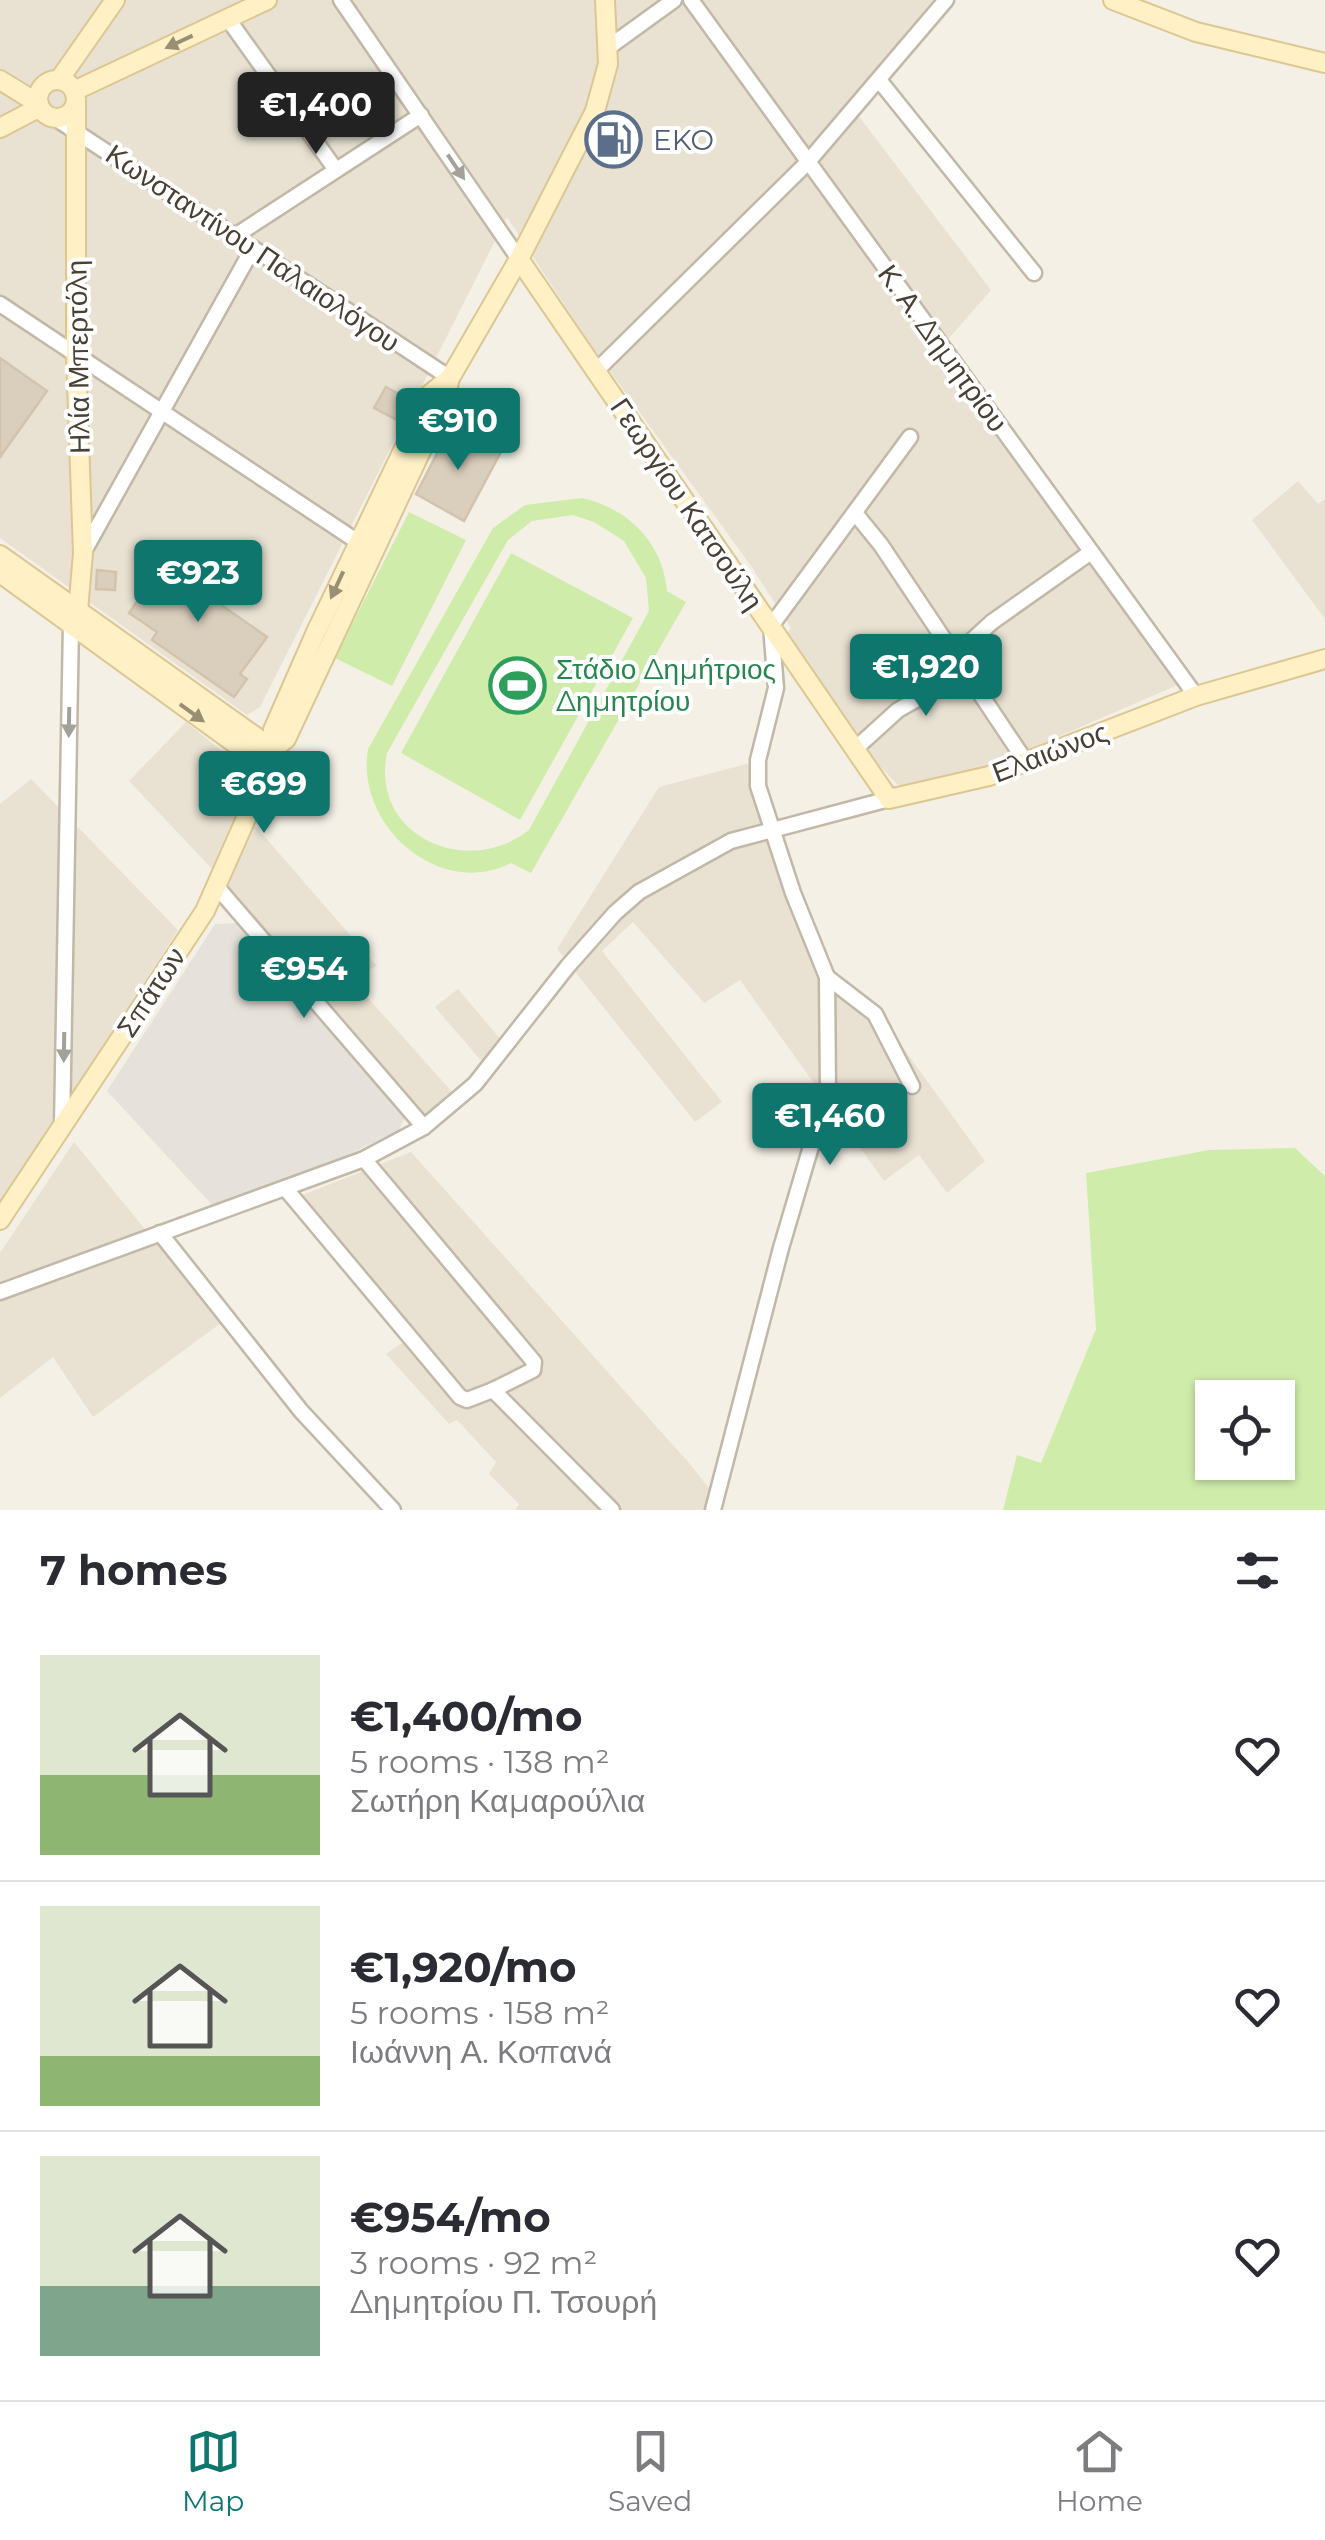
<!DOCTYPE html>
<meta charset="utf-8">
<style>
:root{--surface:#fff;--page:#f7f7f7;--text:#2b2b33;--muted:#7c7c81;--line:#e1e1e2;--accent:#0f766e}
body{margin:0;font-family:Montserrat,sans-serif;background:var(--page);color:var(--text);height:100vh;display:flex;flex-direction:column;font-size:38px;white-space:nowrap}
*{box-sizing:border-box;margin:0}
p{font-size:32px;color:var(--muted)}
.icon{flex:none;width:55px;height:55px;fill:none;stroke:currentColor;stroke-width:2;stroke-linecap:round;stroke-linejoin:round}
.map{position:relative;height:1510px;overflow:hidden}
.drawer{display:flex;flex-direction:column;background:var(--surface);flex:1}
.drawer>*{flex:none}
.buttons{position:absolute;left:1195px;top:1380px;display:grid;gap:20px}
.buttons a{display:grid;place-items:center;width:100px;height:100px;border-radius:0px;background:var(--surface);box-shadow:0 2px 8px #0004;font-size:50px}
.price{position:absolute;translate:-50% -85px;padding:0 22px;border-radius:10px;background:var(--accent);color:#fff;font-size:32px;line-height:65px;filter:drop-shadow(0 2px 5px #0008)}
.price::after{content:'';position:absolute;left:50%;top:60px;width:30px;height:22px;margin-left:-15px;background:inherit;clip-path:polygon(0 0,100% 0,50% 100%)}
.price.on{background:#222;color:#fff}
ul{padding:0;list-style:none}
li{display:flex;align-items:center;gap:30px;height:250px;padding:0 40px}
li+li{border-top:2px solid var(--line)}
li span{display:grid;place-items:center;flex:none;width:280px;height:200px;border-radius:0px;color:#555}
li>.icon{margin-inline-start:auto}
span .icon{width:120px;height:120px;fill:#fffc;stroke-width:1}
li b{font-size:42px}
h2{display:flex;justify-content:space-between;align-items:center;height:120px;padding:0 40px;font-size:42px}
.tab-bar{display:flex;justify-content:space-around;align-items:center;height:140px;border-top:2px solid var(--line);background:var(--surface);font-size:28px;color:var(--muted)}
.tab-bar a{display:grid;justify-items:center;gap:5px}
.tab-bar .on{color:var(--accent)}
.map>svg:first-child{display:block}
</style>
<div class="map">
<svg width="1325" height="1510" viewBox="0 0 1325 1510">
<rect width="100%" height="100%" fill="#f4f0e6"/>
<g fill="#e9e2d3">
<polygon points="0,0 933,0 848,102 991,290 937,352 1180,684 979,771 900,787 866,752 786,635 791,628 751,566 586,338 507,217 260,707 247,715 0,538"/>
<polygon points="1298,481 1318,504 1325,499 1325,619 1252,520"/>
<polygon points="186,722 232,759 232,775 224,798 258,829 377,966 350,978 455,1095 427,1118 229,887 129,781"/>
<polygon points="750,763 761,820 816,970 837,977 870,1002 985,1161 947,1193 919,1155 884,1181 740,980 704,1003 633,922 602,951 722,1102 695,1122 557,949 659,787"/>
<polygon points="31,779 178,930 0,1203 0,804"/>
<polygon points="458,989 502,1041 484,1064 435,1007"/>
<polygon points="74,1142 221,1323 93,1417 53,1357 0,1398 0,1253"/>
<polygon points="411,1152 689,1463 712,1492 707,1510 515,1510 519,1504 489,1474 496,1462 457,1420 449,1424 386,1354 406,1340 285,1202"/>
</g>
<polygon fill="#e7e1db" points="240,923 405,1117 399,1130 344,1157 214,1207 107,1091 215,924"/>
<g fill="#d0ecab" fill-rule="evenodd">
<path d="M582,498C628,508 663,543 667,591L686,602L531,873L511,863C438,900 355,824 368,749L493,528L525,505ZM573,515L594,522L624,541L646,578L649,611L529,830C467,879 370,836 387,753L508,540L532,521Z"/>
<polygon points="409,512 466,540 392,686 335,658"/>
<polygon points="511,553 633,618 520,820 401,753"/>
<path d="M1295,1148L1325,1176V1510H1003L1017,1455L1041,1463L1096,1329L1086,1173L1209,1150ZM1212,1398H1278V1462H1212Z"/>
</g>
<g fill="#dacebd" stroke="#d3c3ad" stroke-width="2.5">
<polygon points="0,358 47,391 0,457"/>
<polygon points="386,387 412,401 401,422 374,408"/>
<polygon points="452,425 501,452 464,521 416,494"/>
<polygon points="168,557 196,577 204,566 223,579 210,597 267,637 240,674 247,679 234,697 152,640 157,632 129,613"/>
<polygon points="97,570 116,572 115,590 96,589"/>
</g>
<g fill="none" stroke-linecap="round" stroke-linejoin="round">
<defs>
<g id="street">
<polyline points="341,0 519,259"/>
<polyline points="691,0 1196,696"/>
<polyline points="228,19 336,170"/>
<polyline points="609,47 674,0"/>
<polyline points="879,80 1034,273"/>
<polyline points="55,118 450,378"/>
<polyline points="235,236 421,115"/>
<polyline points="0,304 367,548"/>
<polyline points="596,371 807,163 946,0"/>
<polyline points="855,513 881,545 1026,762"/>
<polyline points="83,553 253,248"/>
<polyline points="956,655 992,622 1091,552"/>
<polyline points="855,749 898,710 953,679 963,666"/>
<polyline points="217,887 424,1127"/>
<polyline points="827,977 875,1014 912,1086"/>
<polyline points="62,1126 71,624"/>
<polyline points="364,1159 534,1362 533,1370 493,1390"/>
<polyline points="285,1188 460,1397 467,1400 493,1390 612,1510"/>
<polyline points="160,1233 301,1411 393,1510"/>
<polyline points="0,1292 364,1159 424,1127 475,1084 568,966 615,913 639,892 731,841 889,799"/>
<polyline points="713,1510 781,1248 828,1089 827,977 793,893 758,786 758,760 776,688 771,626 910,437"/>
</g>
<g id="secondary">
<polyline points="1113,0 1196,32 1325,63"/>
<polyline points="0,80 39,104"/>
<polyline points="59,80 115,0"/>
<circle cx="57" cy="99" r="19"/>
<polyline points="74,91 267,0"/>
<polyline points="76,103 76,355 83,553 78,611"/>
<polyline points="0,128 40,107"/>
<polyline points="519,259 889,799 989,776 1196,696 1325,659"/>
<polyline points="0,555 273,749"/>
<polyline points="0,573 266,766"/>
<polyline points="273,749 286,739 444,402 450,378 519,259 595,111 608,64 605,0"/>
<polyline points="0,1220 205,911 244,823 273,749 273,730 316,632 430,394 450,378"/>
</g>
</defs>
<use href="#street" stroke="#c1b8a7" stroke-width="19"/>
<use href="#secondary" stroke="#dcc793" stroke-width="22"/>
<use href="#street" stroke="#fff" stroke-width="14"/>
<use href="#secondary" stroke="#fff0c5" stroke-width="18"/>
</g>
<defs><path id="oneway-solid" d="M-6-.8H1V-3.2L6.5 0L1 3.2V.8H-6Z" transform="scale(2.5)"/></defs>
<g fill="#9a8f75">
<use href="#oneway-solid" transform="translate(179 42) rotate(155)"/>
<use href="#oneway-solid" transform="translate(337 585) rotate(115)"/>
<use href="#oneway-solid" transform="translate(192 713) rotate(36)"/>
</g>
<g fill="#a4a09a">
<use href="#oneway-solid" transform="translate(456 167) rotate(56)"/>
<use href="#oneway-solid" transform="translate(69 722) rotate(91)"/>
<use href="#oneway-solid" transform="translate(64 1047) rotate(91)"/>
</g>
<defs>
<symbol id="fuel-ring" viewBox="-11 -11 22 22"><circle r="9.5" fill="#fff" stroke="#5c6f8a" stroke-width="1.5"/><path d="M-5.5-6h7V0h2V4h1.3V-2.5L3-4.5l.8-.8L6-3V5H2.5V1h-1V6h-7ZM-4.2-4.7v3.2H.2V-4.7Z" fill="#5c6f8a"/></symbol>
<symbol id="stadium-ring" viewBox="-11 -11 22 22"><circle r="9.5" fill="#fff" stroke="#2e9e5b" stroke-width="1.5"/><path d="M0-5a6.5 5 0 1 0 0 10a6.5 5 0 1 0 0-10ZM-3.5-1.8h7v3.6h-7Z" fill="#2e9e5b"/></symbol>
</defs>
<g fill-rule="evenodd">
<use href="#fuel-ring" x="582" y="108" width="63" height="63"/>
<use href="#stadium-ring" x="486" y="654" width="63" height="63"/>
</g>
<g text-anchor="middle" stroke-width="8" stroke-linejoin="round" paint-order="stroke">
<g font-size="28" fill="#4e5e75" stroke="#fff" text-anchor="start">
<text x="653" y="150">EKO</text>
</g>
<g font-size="28" fill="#484034" stroke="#fff">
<text transform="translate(253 248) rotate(34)" y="10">Κωνσταντίνου Παλαιολόγου</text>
<text transform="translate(943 348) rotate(54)" y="10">Κ. Α. Δημητρίου</text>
<text transform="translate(78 357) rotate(-91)" y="10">Ηλία Μπερτόλη</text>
<text transform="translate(687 504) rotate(56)" y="10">Γεωργίου Κατσούλη</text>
<text transform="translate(1050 752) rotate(-21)" y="10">Ελαιώνος</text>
<text transform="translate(151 992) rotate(-57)" y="10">Σπάτων</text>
</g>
<g font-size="28" fill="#27864d" stroke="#fff" text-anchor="start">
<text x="556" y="679">Στάδιο Δημήτριος<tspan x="556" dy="32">Δημητρίου</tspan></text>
</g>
</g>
</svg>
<div class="buttons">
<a><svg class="icon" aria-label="locate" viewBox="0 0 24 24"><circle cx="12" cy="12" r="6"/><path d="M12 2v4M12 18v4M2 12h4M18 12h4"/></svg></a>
</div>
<b class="price on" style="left:316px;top:157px">€1,400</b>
<b class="price" style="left:458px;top:473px">€910</b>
<b class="price" style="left:198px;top:625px">€923</b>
<b class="price" style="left:926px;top:719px">€1,920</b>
<b class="price" style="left:264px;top:836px">€699</b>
<b class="price" style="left:304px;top:1021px">€954</b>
<b class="price" style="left:830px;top:1168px">€1,460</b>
</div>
<section class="drawer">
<h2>7 homes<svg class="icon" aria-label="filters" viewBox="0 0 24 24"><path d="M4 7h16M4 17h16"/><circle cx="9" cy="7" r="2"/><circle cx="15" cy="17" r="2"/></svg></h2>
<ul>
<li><span style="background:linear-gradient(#dfe7d0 60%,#8fb573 0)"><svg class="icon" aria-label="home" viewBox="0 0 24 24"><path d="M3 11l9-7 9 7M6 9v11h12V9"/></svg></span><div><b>€1,400/mo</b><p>5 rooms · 138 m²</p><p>Σωτήρη Καμαρούλια</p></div><svg class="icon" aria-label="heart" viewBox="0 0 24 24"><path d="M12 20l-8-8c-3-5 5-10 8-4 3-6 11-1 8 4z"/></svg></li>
<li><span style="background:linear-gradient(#dfe7d0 75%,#8fb573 0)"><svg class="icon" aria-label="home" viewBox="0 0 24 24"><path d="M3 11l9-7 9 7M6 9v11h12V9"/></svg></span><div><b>€1,920/mo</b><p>5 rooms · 158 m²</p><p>Ιωάννη Α. Κοπανά</p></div><svg class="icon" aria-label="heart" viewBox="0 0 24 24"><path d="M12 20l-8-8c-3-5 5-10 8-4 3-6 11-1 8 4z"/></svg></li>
<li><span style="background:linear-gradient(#dfe7d0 65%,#7fa58c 0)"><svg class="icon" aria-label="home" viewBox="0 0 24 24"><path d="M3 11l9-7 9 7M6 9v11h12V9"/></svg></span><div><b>€954/mo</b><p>3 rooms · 92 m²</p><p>Δημητρίου Π. Τσουρή</p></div><svg class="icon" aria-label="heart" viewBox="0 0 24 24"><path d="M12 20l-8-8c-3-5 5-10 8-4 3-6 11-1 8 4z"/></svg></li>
</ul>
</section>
<nav class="tab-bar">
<a class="on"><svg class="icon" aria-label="map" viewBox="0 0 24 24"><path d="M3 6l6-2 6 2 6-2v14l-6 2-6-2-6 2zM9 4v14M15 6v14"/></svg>Map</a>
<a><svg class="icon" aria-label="saved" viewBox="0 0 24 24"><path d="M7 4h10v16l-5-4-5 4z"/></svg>Saved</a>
<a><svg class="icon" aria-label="home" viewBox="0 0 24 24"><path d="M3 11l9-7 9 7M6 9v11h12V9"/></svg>Home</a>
</nav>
